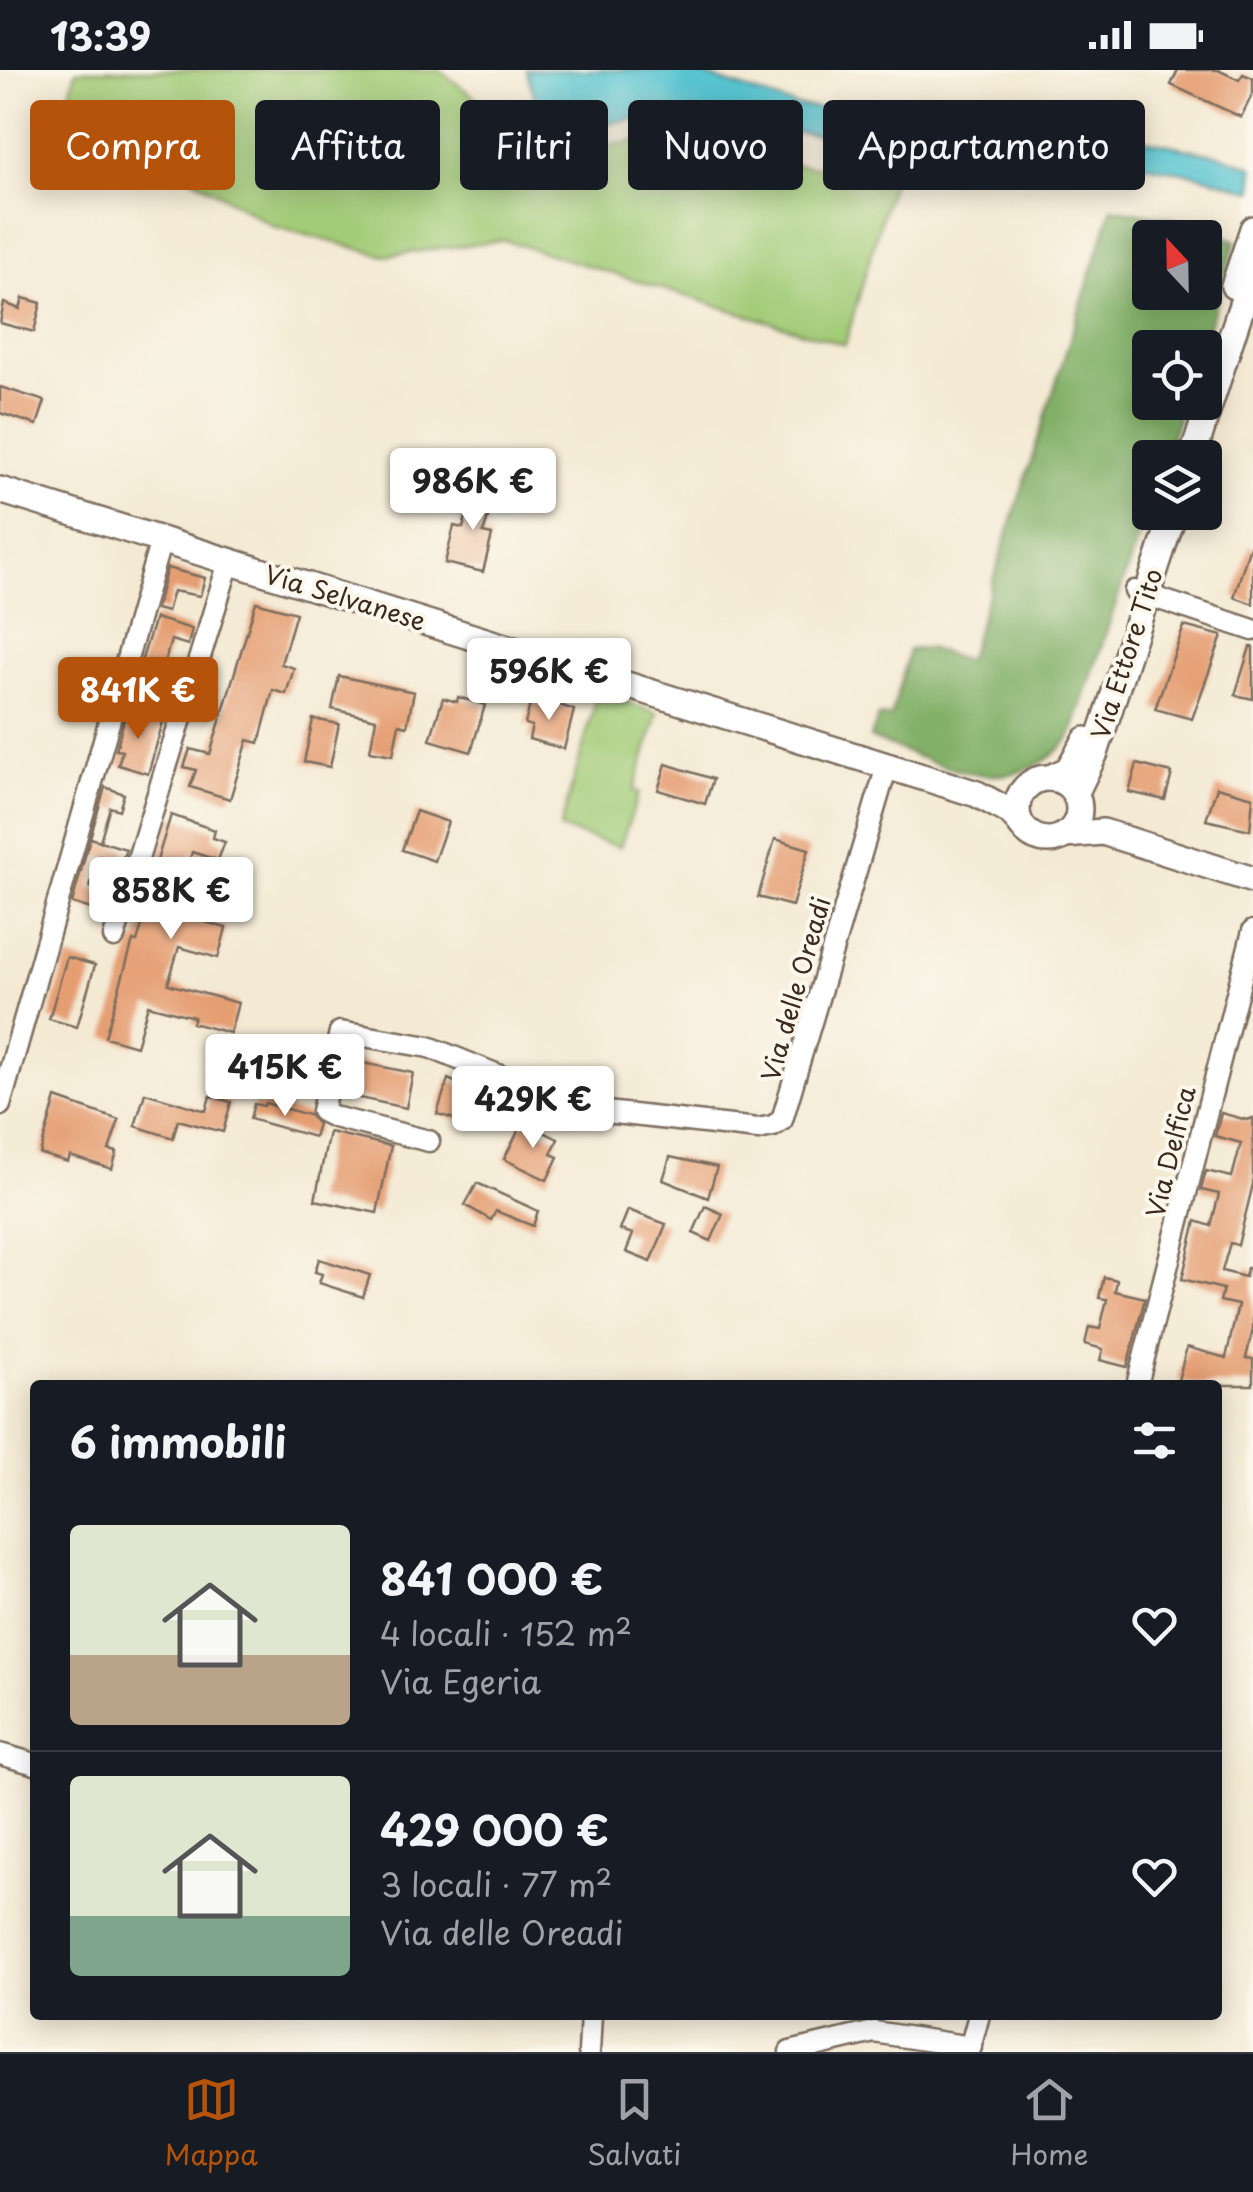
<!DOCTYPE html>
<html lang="it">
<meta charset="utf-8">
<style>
:root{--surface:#171b24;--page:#242831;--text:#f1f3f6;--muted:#9ea1a6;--line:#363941;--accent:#b45309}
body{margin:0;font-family:"Playpen Sans",sans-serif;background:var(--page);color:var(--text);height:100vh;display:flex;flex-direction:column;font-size:38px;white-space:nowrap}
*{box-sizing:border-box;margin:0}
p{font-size:32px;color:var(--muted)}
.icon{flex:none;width:55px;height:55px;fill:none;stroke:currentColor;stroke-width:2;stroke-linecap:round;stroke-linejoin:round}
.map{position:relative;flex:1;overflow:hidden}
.details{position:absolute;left:30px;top:1310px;width:1192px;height:640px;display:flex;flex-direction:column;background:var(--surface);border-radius:10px;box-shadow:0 5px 25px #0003}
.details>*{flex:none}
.top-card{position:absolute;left:30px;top:30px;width:1195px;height:90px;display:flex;gap:20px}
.needle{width:65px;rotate:338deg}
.tools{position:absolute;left:1132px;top:150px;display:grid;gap:20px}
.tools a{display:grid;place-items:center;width:90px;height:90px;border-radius:10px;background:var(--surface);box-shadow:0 5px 25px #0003;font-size:50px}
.price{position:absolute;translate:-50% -85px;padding:0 22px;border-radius:10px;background:#fff;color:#222;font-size:32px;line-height:65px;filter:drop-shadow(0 2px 5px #0008)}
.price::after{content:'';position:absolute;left:50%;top:60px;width:30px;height:22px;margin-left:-15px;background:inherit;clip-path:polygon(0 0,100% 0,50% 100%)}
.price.on{background:var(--accent);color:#fff}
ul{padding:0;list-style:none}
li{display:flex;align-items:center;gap:30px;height:250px;padding:0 40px}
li+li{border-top:2px solid var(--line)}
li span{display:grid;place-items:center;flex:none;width:280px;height:200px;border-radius:10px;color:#555}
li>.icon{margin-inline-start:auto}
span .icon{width:120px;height:120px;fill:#fffc;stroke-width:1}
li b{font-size:42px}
h2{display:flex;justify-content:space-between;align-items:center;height:120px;padding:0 40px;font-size:42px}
.chip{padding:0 35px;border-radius:10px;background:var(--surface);box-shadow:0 5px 25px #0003;font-size:35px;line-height:90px}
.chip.on{background:var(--accent);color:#fff}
.status{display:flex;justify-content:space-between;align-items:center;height:70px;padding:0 50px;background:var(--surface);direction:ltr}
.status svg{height:28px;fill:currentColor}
.tab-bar{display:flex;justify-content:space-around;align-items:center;height:140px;border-top:2px solid var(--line);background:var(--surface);font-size:28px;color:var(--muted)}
.tab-bar a{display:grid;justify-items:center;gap:5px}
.tab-bar .on{color:var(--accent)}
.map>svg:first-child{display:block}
</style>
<div class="status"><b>13:39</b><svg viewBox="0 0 49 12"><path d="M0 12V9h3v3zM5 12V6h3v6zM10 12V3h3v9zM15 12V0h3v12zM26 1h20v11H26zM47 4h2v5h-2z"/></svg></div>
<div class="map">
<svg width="1253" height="1982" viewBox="0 0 1253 1982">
<rect width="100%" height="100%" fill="#fbf7ec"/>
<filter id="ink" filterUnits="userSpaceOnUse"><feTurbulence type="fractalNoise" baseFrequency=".01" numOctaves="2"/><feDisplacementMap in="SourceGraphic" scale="20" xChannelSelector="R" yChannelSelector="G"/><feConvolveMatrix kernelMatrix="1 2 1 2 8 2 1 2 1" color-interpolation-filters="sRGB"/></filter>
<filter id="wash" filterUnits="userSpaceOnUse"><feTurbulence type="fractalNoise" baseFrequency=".0048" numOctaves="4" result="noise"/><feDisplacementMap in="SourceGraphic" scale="40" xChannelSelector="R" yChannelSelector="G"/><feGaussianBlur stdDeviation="2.25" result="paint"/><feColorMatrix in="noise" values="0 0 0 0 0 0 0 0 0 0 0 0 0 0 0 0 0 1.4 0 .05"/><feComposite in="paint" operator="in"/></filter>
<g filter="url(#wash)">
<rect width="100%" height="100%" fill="#f4ead4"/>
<g fill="#a3cc78" stroke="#6f7b4b" stroke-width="2.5">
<polygon points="76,0 439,0 514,57 541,71 568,78 604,77 668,65 694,64 797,95 833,99 895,100 845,275 504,170 385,186 273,156 135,73 63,51"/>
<polygon points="598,623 658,643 634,721 639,723 620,777 560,759"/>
</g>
<path fill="#82b068" stroke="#5e6d43" stroke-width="2.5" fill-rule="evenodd" d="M1112,138L1190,152L1236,171L1202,277L1150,278V332L1183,333L1165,387L1150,388V432L1071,667C1013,737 940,694 870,668L879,646L891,647L909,580L928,578L967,591ZM1150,168H1205V222H1150Z"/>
<polygon fill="#58c4d0" stroke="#4a7777" stroke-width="2.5" points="526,0 689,0 796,36 1115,64 1220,85 1253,97 1253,121 1202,106 1093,84 834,66 785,61 734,46 693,41 609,53 566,54 537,34"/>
<g id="blocks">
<g fill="#e59e72">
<polygon points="1178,0 1218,0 1239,10 1243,4 1253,8 1253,23 1241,47 1171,15"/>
<polygon points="23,228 41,233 34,262 0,253 4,233 20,239"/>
<polygon points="0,317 45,331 37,355 0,343"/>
<polygon points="485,404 494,407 487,437 491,439 483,463 492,465 483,502 445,493 454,456 463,458 470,432 473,433"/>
<polygon points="1250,476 1253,477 1253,534 1234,527"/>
<polygon points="167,498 205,508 200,526 173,521 167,542 156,539"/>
<polygon points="256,532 296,543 281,594 294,598 286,624 273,620 259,673 248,670 230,729 190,717 196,700 184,697 190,679 210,684"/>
<polygon points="155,548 192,559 188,575 171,570 163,598 180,603 174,623 134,614"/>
<polygon points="1184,556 1222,566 1192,649 1155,639"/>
<polygon points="1250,577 1253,577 1253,629 1235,625"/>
<polygon points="339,606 414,622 407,656 399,654 393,685 370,681 376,649 332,639"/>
<polygon points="458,627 485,635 471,682 430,670 443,628 457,632"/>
<polygon points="543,629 574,640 564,679 529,669 532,656 525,654 531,631 542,634"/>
<polygon points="126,642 163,652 148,704 118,695 122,681 116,680"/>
<polygon points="313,649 339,654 330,697 304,692"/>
<polygon points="666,694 713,709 705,734 658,720"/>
<polygon points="1137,694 1172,703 1165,730 1129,722"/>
<polygon points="105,717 124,724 119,740 110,737 100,771 90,768"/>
<polygon points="1217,717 1253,727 1250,760 1206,750"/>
<polygon points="416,741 448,752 434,791 402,780"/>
<polygon points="171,745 215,760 213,768 225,772 218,790 192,782 182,814 197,818 188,847 226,858 218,888 179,877 168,914 238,933 230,963 192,953 194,947 148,935 136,976 105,967 133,871 137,872 154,815 150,813"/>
<polygon points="90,768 126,779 121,793 99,786 90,817 113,824 107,844 72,833"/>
<polygon points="775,769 809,779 792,836 758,827"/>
<polygon points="67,887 95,895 77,957 49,949"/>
<polygon points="353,991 413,1003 406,1038 346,1025"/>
<polygon points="448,1009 477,1022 468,1053 437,1044"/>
<polygon points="145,1023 206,1041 210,1026 231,1032 223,1062 178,1050 173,1068 135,1056"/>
<polygon points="56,1028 119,1050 109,1080 117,1082 112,1099 70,1086 68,1092 40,1084"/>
<polygon points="265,1033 309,1045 318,1054 314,1067 250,1049 254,1034 264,1036"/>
<polygon points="1221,1043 1247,1050 1253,1048 1253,1114 1238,1175 1230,1173 1222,1201 1245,1207 1247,1198 1253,1199 1253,1259 1246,1288 1253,1289 1253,1315 1197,1315 1178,1310 1187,1277 1226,1288 1238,1235 1220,1231 1223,1219 1182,1209 1196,1151 1211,1156 1219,1124 1201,1120 1206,1101 1232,1107 1241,1073 1215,1066"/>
<polygon points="523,1052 558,1069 551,1084 558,1087 547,1110 504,1089"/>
<polygon points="329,1062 391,1076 377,1143 315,1130"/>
<polygon points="670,1087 717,1097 708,1128 663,1110"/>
<polygon points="477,1113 538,1141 533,1156 496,1141 491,1150 465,1135"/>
<polygon points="705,1136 723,1144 711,1171 693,1163"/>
<polygon points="628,1140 666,1154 651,1192 626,1182 633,1164 620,1160"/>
<polygon points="319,1189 370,1205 363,1227 319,1213 322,1204 315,1202"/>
<polygon points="1104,1207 1117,1210 1115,1221 1145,1228 1127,1297 1100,1290 1103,1279 1085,1274 1089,1257 1100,1259 1107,1229 1099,1228"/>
</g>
</g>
</g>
<g filter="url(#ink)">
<use href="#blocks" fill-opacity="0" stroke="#7c6d5e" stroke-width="2.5"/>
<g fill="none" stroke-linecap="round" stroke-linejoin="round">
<defs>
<g id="minor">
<polyline points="1135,521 1253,560"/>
<polyline points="114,867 229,492"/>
<polyline points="0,1035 161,470"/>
<polyline points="429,1071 334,1047 322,1041 340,962 429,977 520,1014 597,1041 758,1059 773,1056 782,1050 887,696"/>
<polyline points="1137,1315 1253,861"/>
<polyline points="0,1684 35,1694"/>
<polyline points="589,1982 591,1945"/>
<polyline points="790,1982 874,1962 971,1977"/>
<polyline points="969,1982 979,1945"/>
</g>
<g id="tertiary">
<polyline points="1234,216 1253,159"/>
<polyline points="1192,388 1253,201"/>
<polyline points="0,420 977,724 1010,742 1020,753"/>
<polyline points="1050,708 1068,700 1086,670"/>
<circle cx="1048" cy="739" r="31"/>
<polyline points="1075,724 1095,683 1174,442"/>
<polyline points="1065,765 1103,762 1253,810"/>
</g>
</defs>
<use href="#minor" stroke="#7c6d5e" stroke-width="25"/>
<use href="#tertiary" stroke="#7c6d5e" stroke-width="30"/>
<use href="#minor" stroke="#fff" stroke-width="20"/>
<use href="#tertiary" stroke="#fff" stroke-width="25"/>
</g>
</g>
<g text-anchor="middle" stroke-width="8" stroke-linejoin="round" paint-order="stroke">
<g font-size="25" fill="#3b2a1e" stroke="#fbf7ec">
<text transform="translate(345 528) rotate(17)" y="9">Via Selvanese</text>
<text transform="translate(1127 584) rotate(-72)" y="9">Via Ettore Tito</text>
<text transform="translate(796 919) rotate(-74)" y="9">Via delle Oreadi</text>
<text transform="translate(1171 1082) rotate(-76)" y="9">Via Delfica</text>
</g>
</g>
</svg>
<div class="tools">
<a><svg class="needle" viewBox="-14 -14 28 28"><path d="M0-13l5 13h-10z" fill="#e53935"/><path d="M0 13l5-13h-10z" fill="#9ea1a6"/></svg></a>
<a><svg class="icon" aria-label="locate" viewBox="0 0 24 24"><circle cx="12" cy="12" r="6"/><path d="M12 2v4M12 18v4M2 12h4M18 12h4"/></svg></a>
<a><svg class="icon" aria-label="layers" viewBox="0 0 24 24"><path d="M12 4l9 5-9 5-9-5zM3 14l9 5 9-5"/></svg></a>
</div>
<b class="price" style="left:473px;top:463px">986K €</b>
<b class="price" style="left:549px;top:653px">596K €</b>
<b class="price on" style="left:138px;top:672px">841K €</b>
<b class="price" style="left:171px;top:872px">858K €</b>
<b class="price" style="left:285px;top:1049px">415K €</b>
<b class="price" style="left:533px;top:1081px">429K €</b>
<div class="top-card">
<a class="chip on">Compra</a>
<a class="chip">Affitta</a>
<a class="chip">Filtri</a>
<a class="chip">Nuovo</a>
<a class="chip">Appartamento</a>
</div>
<section class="details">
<h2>6 immobili<svg class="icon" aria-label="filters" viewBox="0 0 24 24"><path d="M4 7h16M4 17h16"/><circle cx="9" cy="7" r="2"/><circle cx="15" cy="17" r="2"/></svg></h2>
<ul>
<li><span style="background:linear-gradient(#dfe7d0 65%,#b9a48a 0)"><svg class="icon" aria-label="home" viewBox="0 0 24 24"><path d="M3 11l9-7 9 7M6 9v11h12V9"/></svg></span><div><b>841 000 €</b><p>4 locali · 152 m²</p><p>Via Egeria</p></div><svg class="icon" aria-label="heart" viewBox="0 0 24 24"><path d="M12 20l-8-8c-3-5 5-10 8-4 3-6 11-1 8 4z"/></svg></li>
<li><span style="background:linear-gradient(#dfe7d0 70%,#7fa58c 0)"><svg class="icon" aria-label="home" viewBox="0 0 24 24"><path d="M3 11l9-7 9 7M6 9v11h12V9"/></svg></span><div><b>429 000 €</b><p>3 locali · 77 m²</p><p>Via delle Oreadi</p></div><svg class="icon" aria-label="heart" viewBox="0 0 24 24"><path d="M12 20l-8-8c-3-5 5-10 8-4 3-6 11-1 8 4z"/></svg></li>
</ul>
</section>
</div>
<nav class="tab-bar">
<a class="on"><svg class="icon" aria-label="map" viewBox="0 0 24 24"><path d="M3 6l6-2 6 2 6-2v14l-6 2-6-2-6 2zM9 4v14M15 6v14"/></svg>Mappa</a>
<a><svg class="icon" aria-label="saved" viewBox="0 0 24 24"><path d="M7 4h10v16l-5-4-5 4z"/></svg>Salvati</a>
<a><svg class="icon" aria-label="home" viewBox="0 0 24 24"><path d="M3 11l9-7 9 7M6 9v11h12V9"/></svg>Home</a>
</nav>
